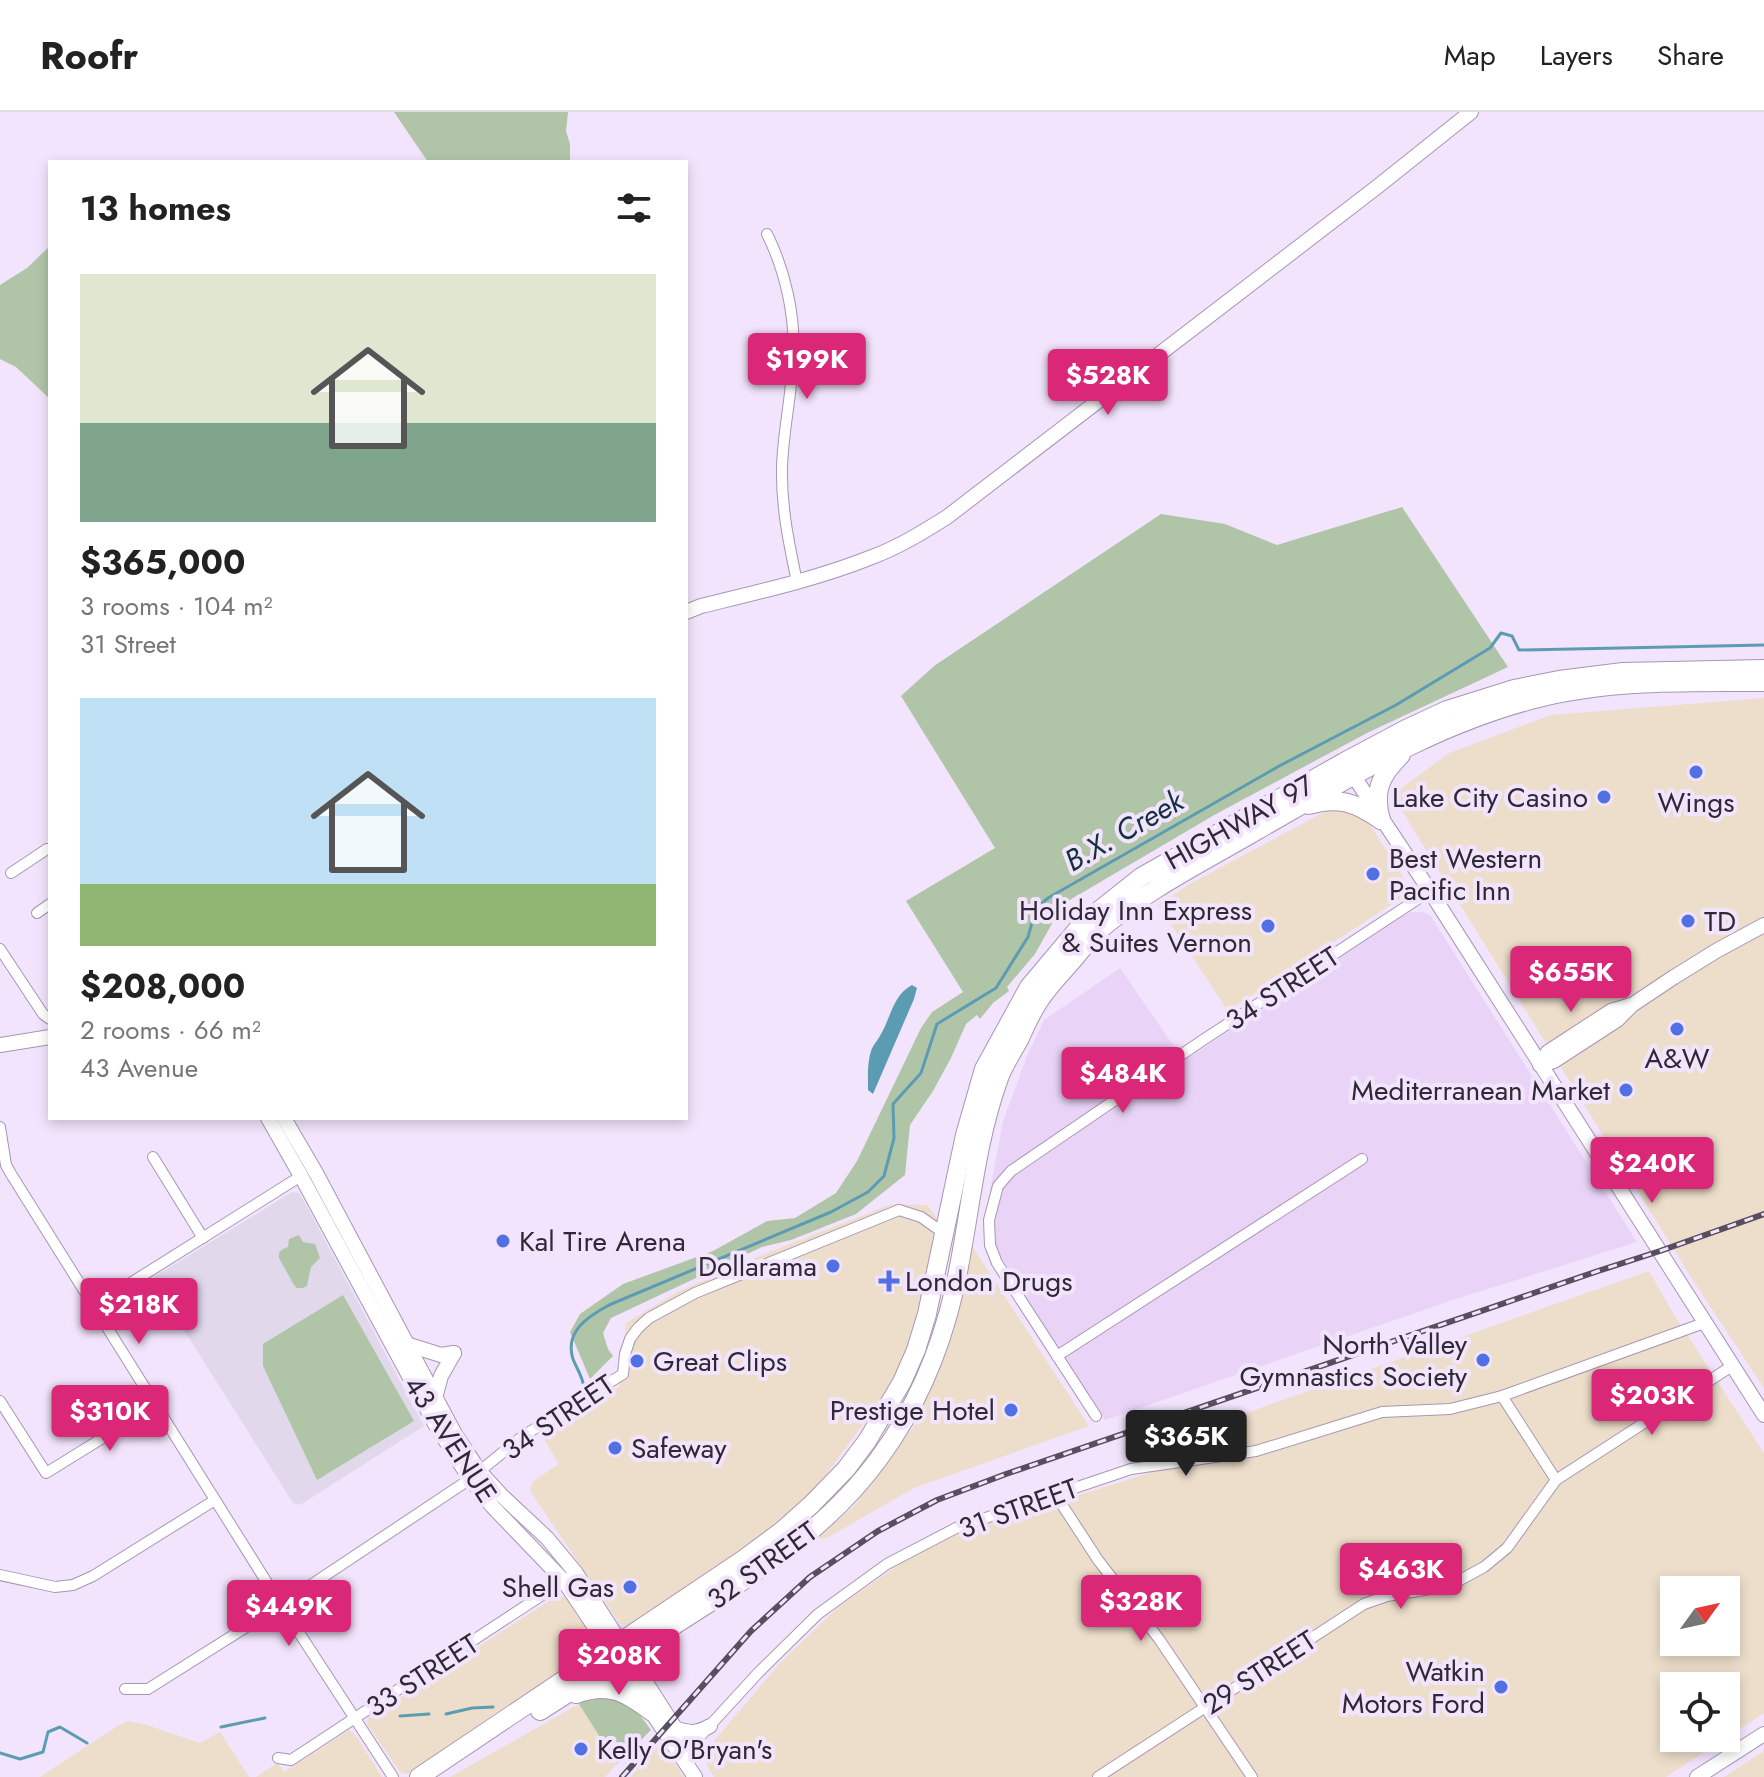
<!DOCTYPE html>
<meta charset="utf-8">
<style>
:root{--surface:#fff;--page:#f6f6f6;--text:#222;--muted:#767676;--line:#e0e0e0;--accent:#db2777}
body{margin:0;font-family:Jost,sans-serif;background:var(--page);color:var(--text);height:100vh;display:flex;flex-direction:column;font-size:30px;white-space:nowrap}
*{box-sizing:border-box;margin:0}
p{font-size:26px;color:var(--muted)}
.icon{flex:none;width:44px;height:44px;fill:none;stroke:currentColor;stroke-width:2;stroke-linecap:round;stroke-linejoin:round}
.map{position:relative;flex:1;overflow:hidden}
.details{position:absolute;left:48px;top:48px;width:640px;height:960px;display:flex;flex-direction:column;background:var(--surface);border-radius:0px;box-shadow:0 4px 12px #0003}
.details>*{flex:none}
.needle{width:52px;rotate:57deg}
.controls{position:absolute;left:1660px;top:1464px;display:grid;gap:16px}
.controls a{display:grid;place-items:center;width:80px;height:80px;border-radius:0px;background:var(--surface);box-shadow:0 4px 12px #0003;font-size:40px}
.price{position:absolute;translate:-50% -68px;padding:0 18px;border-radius:8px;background:var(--accent);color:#fff;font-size:26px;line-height:52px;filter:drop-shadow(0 2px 4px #0008)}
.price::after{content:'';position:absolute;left:50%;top:48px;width:24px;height:18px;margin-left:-12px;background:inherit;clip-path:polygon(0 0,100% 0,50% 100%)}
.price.selected{background:#222;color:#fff}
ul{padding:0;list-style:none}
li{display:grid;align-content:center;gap:16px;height:424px;padding:0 32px}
li span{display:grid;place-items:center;height:248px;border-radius:0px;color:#555}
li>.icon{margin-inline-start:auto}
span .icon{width:144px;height:144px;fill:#fffc;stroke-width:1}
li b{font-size:34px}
h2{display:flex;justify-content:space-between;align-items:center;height:96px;padding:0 32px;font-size:34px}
header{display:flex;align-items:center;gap:48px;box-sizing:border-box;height:112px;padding:0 40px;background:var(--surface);border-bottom:2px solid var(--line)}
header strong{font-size:38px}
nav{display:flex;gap:44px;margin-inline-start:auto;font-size:28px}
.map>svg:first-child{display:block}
</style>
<header>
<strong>Roofr</strong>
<nav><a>Map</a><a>Layers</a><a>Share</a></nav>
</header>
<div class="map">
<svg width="1764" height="1665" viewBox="0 0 1764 1665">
<rect width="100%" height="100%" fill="#f2e4fc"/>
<g fill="#eddecb" fill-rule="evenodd">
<polygon points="1764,586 1764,1276 1694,1170 1392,683 1449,641 1551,603"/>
<polygon points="1330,697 1356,700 1369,711 1408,773 1409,781 1228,899 1158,793 1188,773"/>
<polygon points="892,1092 927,1093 940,1110 917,1216 901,1252 880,1289 809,1386 785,1408 635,1512 626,1513 620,1512 530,1379 532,1370 559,1352 539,1319 619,1275 626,1211 677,1180 762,1143"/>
<polygon points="972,1134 1089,1314 914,1376 827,1426 817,1427 854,1394 914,1314 943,1247 964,1178"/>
<path d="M1649,1159L1673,1201L1764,1341V1601L1666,1665H714L707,1653L704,1645L707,1637L782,1549L836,1497L930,1430L1149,1361L1181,1324ZM1674,1478H1726V1530H1674ZM1674,1574H1726V1626H1674Z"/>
<polygon points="557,1484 565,1485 591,1525 593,1532 589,1540 497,1600 411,1661 405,1662 400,1660 367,1612 368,1606"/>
<polygon points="579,1592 617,1652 605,1665 450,1665"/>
<polygon points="128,1609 147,1613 200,1631 220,1620 249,1665 40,1665 119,1613"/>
<polygon points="349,1618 356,1624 382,1665 256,1665 277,1651 284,1660"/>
<polygon points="661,1633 684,1665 631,1665 653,1638"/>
<polygon points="1764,1639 1764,1665 1724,1665"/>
</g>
<polygon fill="#e9d4f8" points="1411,800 1422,800 1430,803 1637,1130 1453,1188 1105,1308 983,1117 1003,1009 1027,944 1044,908 1120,856 1184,949 1403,804"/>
<polygon fill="#e2d8ec" points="292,1080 299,1081 303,1087 424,1314 300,1393 293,1391 153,1169 154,1165"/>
<g fill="#b0c5a8">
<polygon points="394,0 568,0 566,19 570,32 570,50 428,50"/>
<polygon points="50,134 50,287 16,255 0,247 0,173 27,156"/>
<polygon points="1402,395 1508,555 1367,621 1216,702 1063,792 1035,842 1007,875 1009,879 993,891 980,907 977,903 966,912 951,946 933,979 910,1013 905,1063 856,1102 791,1128 762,1135 611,1206 603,1221 608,1237 613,1244 590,1267 570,1220 580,1202 623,1172 713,1139 767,1109 795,1106 836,1081 857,1049 921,916 932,900 963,880 906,789 995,736 901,584 934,554 1161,402 1225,412 1277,433"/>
<path d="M299,1123L303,1130L315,1132L320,1146L311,1155L307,1174L303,1176H297L294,1173L279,1146C278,1139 282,1137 288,1135L289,1127Z"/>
<polygon points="343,1183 414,1309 317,1368 263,1254 263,1232"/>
<path d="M600,1583C626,1590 635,1595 651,1618L617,1652L579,1592L590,1585Z"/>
</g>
<path fill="#5c9cb3" d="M912,873L917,876L914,887L873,982L868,978C868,965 867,952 871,939C873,933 878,928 881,922C891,905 893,883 912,873Z"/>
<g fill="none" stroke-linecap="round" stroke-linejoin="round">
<g stroke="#5c9cb3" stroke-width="3">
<path d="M583,1271C581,1262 576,1255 573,1247C564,1219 589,1204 609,1193L831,1100L868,1080L884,1064L894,1026L893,992L921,961L937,912L996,876L1028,825L1036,796L1048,786L1281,653L1396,593L1490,536L1501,521L1512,524L1519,538L1764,533"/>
<polyline points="446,1602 472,1596 493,1595"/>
<polyline points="400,1604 429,1602"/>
<polyline points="221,1615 265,1606"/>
<polyline points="0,1641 20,1647 43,1640 48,1620 60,1615 87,1631"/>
</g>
<defs>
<g id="street">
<path d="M767,122C785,158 796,205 793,246C792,282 783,319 782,355C781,394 789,432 797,470"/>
<polyline points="11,761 47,737"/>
<polyline points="37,801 50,792"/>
<polyline points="0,837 43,902 50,907"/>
<polyline points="0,1015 6,1053 11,1062 281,1493 393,1665"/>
<polyline points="153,1045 203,1126"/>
<polyline points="94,1194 301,1064"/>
<polyline points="1057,1244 1362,1047"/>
<polyline points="1502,1284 1556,1368"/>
<polyline points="0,1289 46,1361 156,1293"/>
<polyline points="1096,1304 997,1151 990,1133 989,1108 998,1074 1011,1059 1203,928 1430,779"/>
<polyline points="1055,1382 1098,1448 1159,1527 1252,1665"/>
<polyline points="0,1463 55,1475 73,1473 93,1464 215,1388"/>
<polyline points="125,1577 148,1577 281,1493 470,1367 523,1324 623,1262 625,1242 630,1227 638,1216 649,1206 695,1181 899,1098 921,1105 945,1122"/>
<polyline points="682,1644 758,1561 818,1502 887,1452 956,1416 1131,1357 1256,1339 1382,1300 1450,1297 1502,1284 1704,1211"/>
<polyline points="278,1646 291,1648 568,1466"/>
<polyline points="1098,1665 1364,1492 1387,1484 1442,1475 1460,1468 1484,1455 1507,1436 1556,1368 1732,1254"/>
</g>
<g id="secondary">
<path d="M686,500L701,494C758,480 817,467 872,445C899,435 923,420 947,405L1377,75L1471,0"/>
<polyline points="1349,657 1430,779 1764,1303"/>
<polyline points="0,933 50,925"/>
<polyline points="1540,953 1554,949 1617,908 1632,893 1674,865 1716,839 1764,813"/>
<polyline points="1540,953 1548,940 1611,899 1631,893"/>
<polyline points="268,1006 301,1064 435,1312 470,1367 492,1394 564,1469 695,1665"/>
<polyline points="284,1006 316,1061 455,1322 480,1360 501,1383 547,1426 576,1461 679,1622"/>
<polyline points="406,1232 441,1243 454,1241"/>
<polyline points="435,1286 441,1264 454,1241"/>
<path d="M674,1616C689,1621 696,1622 710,1614"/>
<polyline points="1697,1665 1764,1622"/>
</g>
<g id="highway">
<path d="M1309,693C1339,684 1356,691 1381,708"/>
<path d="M1381,708C1373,679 1380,664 1401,643"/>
<path d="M576,1582C609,1570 625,1580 652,1600"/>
<path d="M540,1599C596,1563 653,1527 709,1491C774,1449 834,1409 880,1345C916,1296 940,1239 954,1179C970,1108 974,1035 999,966C1004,953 1012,940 1019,928C1025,915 1031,901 1039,889C1048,875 1061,862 1072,849C1080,840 1087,830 1095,822C1142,780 1201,751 1256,719C1349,666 1441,608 1547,584C1616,568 1693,570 1764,570"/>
<polyline points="419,1665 744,1447 783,1418 812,1392 846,1357 867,1329 902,1270 916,1238 927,1202 965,1023 984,957 1029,875 1082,812 1141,765 1344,650 1406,617 1447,598 1514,577 1559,568 1623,560 1764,557"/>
</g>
</defs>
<use href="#street" stroke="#a796b2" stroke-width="12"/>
<use href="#secondary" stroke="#a796b2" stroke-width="16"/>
<use href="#highway" stroke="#a796b2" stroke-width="20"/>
<use href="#street" stroke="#fff" stroke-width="10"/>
<use href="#secondary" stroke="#fff" stroke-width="14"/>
<use href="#highway" stroke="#fff" stroke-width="18"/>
<defs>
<polyline id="rail" points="622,1665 751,1519 810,1465 878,1419 937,1388 1006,1362 1598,1159 1660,1139 1764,1102"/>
</defs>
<use href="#rail" stroke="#574f5d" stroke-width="6"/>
<use href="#rail" stroke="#f2e4fc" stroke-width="3" stroke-dasharray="9" stroke-linecap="butt"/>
</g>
<g fill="#5170e4" stroke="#f2e4fc" stroke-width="3">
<circle cx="1696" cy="660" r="8"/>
<circle cx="1604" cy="685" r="8"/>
<circle cx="1373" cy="762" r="8"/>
<circle cx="1688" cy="809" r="8"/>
<circle cx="1268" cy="814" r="8"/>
<circle cx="1677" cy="917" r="8"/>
<circle cx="1626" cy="978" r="8"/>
<circle cx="503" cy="1129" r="8"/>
<circle cx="833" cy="1154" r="8"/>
<path d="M885 1157h8v8h8v8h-8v8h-8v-8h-8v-8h8z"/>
<circle cx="1483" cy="1248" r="8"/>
<circle cx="637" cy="1249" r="8"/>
<circle cx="1011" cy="1298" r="8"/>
<circle cx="615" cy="1336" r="8"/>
<circle cx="630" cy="1475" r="8"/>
<circle cx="1501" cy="1575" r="8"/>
<circle cx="581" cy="1637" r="8"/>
</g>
<g text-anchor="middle" stroke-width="8" stroke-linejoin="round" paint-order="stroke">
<g font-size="28" fill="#302935" stroke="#f2e4fc" text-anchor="end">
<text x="1588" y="695">Lake City Casino</text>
<text x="1696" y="700" text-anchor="middle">Wings</text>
<text x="1389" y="756" text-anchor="start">Best Western<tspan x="1389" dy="32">Pacific Inn</tspan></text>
<text x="1252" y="808">Holiday Inn Express<tspan x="1252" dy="32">&amp; Suites Vernon</tspan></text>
<text x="1704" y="819" text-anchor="start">TD</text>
<text x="1677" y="956" text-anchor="middle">A&amp;W</text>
<text x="1610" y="988">Mediterranean Market</text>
<text x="519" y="1139" text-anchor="start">Kal Tire Arena</text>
<text x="817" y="1164">Dollarama</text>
<text x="905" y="1179" text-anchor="start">London Drugs</text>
<text x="1467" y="1242">North Valley<tspan x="1467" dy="32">Gymnastics Society</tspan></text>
<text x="653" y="1259" text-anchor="start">Great Clips</text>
<text x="995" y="1308">Prestige Hotel</text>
<text x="631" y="1346" text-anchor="start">Safeway</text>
<text x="614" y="1485">Shell Gas</text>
<text x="1485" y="1569">Watkin<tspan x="1485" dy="32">Motors Ford</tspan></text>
<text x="597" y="1647" text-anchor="start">Kelly O'Bryan's</text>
</g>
<g font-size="28" fill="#302935" stroke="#f2e4fc">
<text transform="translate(1239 710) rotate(-29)" y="10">HIGHWAY 97</text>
<text transform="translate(1282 876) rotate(-33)" y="10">34 STREET</text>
<text transform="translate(558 1305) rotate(-34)" y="10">34 STREET</text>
<text transform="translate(451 1327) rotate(57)" y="10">43 AVENUE</text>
<text transform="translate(1018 1396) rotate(-20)" y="10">31 STREET</text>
<text transform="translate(762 1453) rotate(-36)" y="10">32 STREET</text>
<text transform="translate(1259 1560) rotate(-33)" y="10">29 STREET</text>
<text transform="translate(422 1563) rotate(-33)" y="10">33 STREET</text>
</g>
<g font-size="30" font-style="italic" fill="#13323d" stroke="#f2e4fc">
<text transform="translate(1124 719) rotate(-30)" y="10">B.X. Creek</text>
</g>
</g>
</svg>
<div class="controls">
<a><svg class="needle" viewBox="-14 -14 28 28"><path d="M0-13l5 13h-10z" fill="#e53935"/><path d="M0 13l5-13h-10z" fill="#767676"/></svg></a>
<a><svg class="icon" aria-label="locate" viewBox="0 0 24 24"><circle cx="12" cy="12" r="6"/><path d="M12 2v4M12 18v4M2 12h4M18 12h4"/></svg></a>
</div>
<b class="price" style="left:807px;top:289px">$199K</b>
<b class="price" style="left:1108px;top:305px">$528K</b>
<b class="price" style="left:1571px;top:902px">$655K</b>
<b class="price" style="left:1123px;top:1003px">$484K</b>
<b class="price" style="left:1652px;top:1093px">$240K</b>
<b class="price" style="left:139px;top:1234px">$218K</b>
<b class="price" style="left:1652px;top:1325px">$203K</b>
<b class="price" style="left:110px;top:1341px">$310K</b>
<b class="price selected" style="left:1186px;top:1366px">$365K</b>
<b class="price" style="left:1401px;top:1499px">$463K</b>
<b class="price" style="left:1141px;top:1531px">$328K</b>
<b class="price" style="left:289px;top:1536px">$449K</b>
<b class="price" style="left:619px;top:1585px">$208K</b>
<section class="details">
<h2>13 homes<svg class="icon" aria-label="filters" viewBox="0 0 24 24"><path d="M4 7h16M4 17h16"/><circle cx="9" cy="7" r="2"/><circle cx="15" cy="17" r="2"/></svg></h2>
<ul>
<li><span style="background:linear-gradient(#dfe7d0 60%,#7fa58c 0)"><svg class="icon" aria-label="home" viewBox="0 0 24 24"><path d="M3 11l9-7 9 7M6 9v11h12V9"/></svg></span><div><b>$365,000</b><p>3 rooms · 104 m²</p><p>31 Street</p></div></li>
<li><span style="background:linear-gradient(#bfe0f5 75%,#8fb573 0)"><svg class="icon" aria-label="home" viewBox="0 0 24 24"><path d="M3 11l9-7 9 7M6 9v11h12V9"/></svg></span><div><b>$208,000</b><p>2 rooms · 66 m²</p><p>43 Avenue</p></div></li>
</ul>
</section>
</div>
